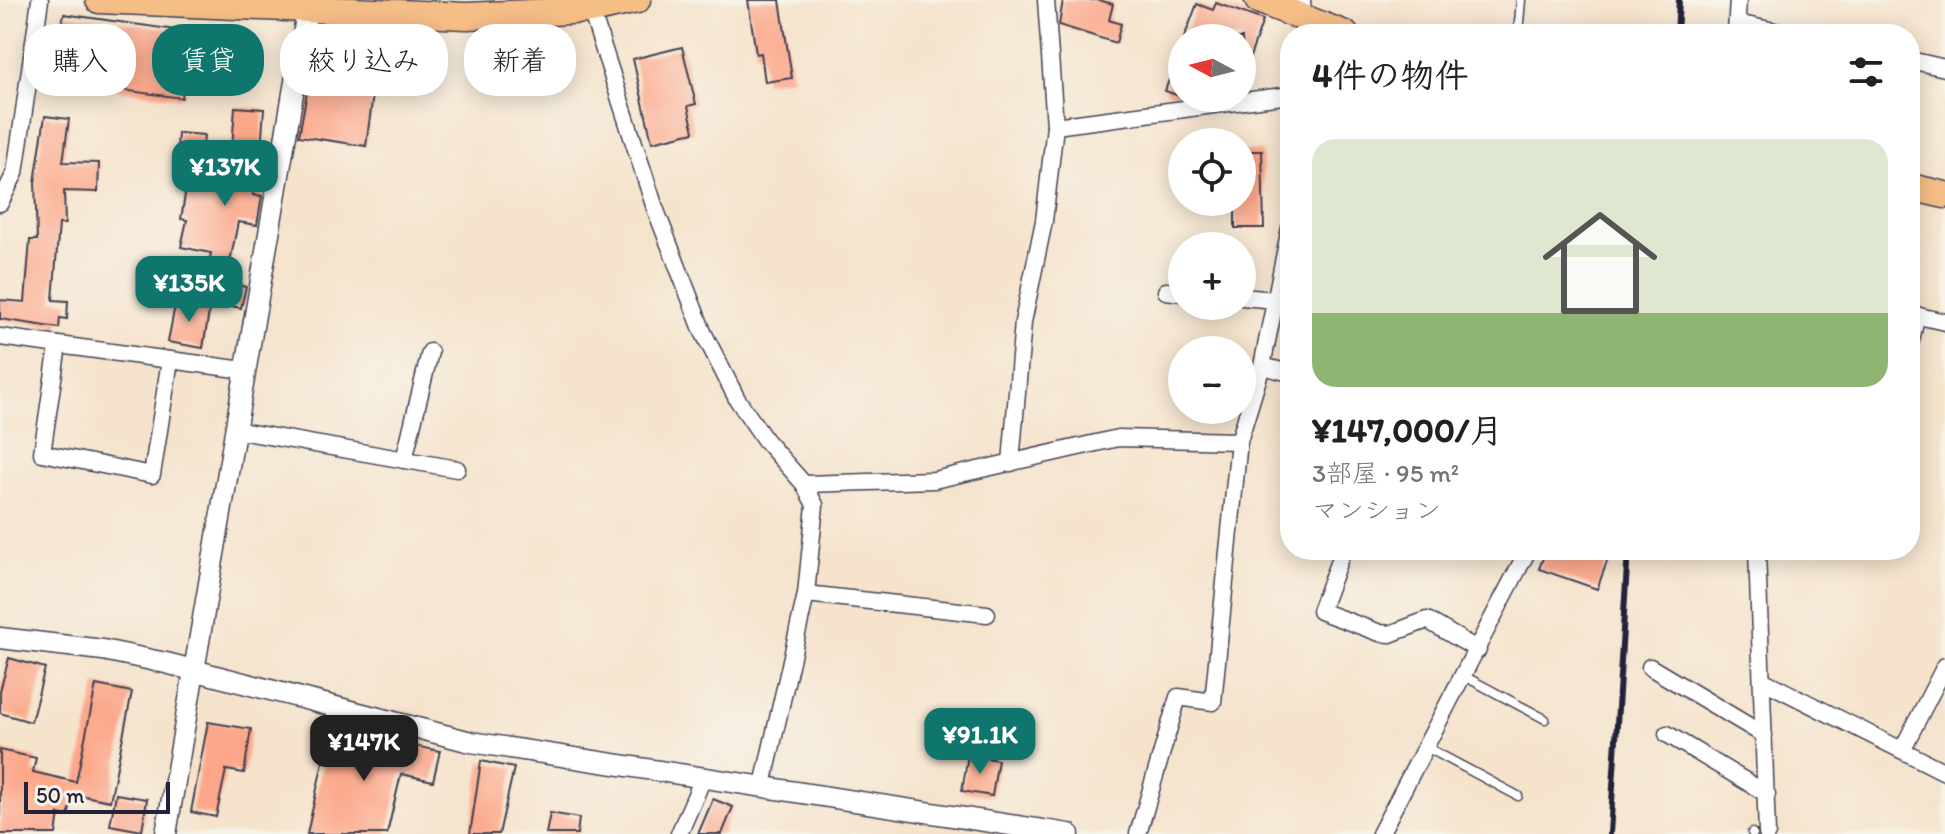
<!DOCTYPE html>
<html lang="ja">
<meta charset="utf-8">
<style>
:root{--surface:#fff;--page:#f6f6f6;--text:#202124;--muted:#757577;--accent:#0f766e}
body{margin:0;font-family:Itim,"Klee One",sans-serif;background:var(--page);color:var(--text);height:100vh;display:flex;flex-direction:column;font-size:30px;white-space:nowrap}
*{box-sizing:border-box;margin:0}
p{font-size:26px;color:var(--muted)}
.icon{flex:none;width:44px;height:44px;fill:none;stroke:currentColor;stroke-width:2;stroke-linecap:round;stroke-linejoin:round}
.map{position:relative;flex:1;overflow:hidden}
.details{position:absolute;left:1280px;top:24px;width:640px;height:536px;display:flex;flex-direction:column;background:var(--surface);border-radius:32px;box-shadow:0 4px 20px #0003}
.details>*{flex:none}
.top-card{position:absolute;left:24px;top:24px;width:760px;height:72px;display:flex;gap:16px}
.needle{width:52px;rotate:277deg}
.fabs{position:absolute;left:1168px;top:24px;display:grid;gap:16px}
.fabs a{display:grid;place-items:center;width:88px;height:88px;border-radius:50%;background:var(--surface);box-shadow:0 4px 20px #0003;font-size:40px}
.scale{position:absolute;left:24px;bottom:20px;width:146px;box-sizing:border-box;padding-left:8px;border:4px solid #22223b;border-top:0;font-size:22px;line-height:28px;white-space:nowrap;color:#22223b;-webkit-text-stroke:6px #f7f3e8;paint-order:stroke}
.price{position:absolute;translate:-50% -68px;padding:0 18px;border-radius:16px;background:var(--accent);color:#fff;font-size:26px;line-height:52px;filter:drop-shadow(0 2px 4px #0008)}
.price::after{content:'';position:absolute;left:50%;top:48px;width:24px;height:18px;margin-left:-12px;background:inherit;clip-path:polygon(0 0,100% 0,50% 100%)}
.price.current{background:#222;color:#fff}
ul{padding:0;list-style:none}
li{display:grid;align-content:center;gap:16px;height:424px;padding:0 32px}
li span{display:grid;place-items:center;height:248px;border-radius:24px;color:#555}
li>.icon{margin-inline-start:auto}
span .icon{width:144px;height:144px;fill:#fffc;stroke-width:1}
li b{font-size:34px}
h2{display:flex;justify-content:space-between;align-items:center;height:96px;padding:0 32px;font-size:34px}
.tag{padding:0 28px;border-radius:32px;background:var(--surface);box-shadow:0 4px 20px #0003;font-size:28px;line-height:72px}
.tag.current{background:var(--accent);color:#fff}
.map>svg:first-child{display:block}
</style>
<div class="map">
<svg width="1945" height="834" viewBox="0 0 1945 834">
<rect width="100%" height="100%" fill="#f7f3e8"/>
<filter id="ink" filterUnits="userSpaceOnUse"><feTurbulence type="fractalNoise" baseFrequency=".0125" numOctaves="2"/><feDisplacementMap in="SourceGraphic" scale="16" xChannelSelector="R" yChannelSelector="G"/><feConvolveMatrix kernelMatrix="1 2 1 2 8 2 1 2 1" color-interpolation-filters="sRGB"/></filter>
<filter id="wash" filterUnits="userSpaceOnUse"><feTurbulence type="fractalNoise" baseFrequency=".006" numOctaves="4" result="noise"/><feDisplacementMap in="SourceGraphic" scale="32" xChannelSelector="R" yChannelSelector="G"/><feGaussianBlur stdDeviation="1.8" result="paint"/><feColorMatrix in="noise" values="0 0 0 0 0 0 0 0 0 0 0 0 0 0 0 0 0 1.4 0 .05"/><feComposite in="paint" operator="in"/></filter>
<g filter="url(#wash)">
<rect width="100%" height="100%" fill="#f5e3cc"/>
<g id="blocks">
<g fill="#fca78a">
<polygon points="748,0 780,0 792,78 765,82 761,53 756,54"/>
<polygon points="1063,0 1098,0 1113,4 1109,20 1121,24 1116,43 1059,25"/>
<polygon points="1216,3 1263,20 1244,74 1242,38 1184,38 1197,4 1213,10"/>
<polygon points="64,14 190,32 182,98 45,80 52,25 61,26"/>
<polygon points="319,26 382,28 366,146 299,136"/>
<polygon points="682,47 696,104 688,106 694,132 652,142 633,59"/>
<polygon points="1180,49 1182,49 1182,97 1165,91"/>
<polygon points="235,107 264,109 261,150 255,149 253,195 262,196 257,225 238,222 226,282 246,287 241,308 202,300 211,253 181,247 187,220 181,219 189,171 230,176"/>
<polygon points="45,116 69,119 63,162 99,163 98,192 64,191 65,224 59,224 53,300 68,301 67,319 60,318 59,328 0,319 0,300 25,302 30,240 37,240 35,182"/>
<polygon points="178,133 204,135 201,168 176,166"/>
<polygon points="1242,151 1262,151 1264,228 1235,228 1235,202 1242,202"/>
<polygon points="176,300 210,306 203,348 168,342"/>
<polygon points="1546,550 1583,550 1608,559 1597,589 1539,569"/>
<polygon points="9,658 45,668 31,722 0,713 0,691"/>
<polygon points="96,685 132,692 110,801 74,794 68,816 59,814 56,834 0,834 0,750 36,758 33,772 76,782"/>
<polygon points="208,722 251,729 244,773 226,770 216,817 191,812"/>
<polygon points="330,730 440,751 433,781 401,774 387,834 307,834"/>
<polygon points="968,755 998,760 992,796 962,791"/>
<polygon points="481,761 514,768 499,834 470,834"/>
<polygon points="116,794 147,799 142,831 110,825"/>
<polygon points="713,799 733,807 722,834 698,834"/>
<polygon points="550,813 579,818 577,834 546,834"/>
</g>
</g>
</g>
<g filter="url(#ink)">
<use href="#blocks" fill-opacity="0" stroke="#423f51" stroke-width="2"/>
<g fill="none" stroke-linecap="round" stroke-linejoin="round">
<defs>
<g id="service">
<polyline points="1518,34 1521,0"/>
<polyline points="1464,676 1545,719"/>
<polyline points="1426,747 1518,796"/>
<polyline points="1752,833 1753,834"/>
</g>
<g id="minor">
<polyline points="1302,0 1304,34"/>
<polyline points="591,10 655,208 703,332 737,399 765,440 804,484 815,505 806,594 763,785"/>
<polyline points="1737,23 1788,34"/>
<polyline points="1736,32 1738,0"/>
<polyline points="1910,60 1945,68"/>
<polyline points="1055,126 1290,95"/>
<polyline points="0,203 15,173 40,0"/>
<polyline points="1166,291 1182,293"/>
<polyline points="1242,297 1276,300"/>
<polyline points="1910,314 1945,322"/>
<polyline points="0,337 244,370"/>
<polyline points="1910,344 1917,315"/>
<polyline points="58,345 42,453 152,475 170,360"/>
<polyline points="1262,366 1290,373"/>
<polyline points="234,430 457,469"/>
<polyline points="404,460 430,352"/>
<polyline points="1011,463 1023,322 1044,221 1055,126 1046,0"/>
<polyline points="804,484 934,480 1118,438 1239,441"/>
<polyline points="1343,550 1320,611 1380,633 1390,634 1427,620 1478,650"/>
<polyline points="1757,550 1767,834"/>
<polyline points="806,594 987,614"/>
<polyline points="1650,667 1764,735"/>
<polyline points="1762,680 1945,772"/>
<polyline points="1667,734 1767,794"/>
<polyline points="1902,750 1945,666"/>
<polyline points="679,834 704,776"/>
<polyline points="1138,834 1178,697 1213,702 1239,441 1262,366 1290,228"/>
<polyline points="1380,834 1528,550"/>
</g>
<g id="tertiary">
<polyline points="0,638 103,650 166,663 471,742 1069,834"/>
<polyline points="166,834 309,0"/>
</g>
<g id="primary">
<polyline points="99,0 467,16 591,10 637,0"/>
<polyline points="1258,0 1345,34"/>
<polyline points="1910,187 1945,195"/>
</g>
</defs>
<use href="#service" stroke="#423f51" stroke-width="11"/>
<use href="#minor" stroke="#423f51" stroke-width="19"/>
<use href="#tertiary" stroke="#423f51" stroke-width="23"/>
<use href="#primary" stroke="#423f51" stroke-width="29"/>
<use href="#service" stroke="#fff" stroke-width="8"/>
<use href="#minor" stroke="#fff" stroke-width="16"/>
<use href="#tertiary" stroke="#fff" stroke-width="20"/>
<use href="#primary" stroke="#f6be87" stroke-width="26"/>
<g stroke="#22223b" stroke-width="6">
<polyline points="1677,34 1679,0"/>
<polyline points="1610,834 1628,550"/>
</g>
</g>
</g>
</svg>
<div class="fabs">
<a><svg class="needle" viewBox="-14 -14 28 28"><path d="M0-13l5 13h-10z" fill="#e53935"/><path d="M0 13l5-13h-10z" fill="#757577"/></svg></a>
<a><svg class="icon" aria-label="locate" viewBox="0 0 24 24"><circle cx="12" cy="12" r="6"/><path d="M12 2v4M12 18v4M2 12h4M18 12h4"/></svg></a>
<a>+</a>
<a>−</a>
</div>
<div class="scale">50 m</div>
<b class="price" style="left:225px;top:208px">¥137K</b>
<b class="price" style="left:189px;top:324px">¥135K</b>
<b class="price" style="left:980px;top:776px">¥91.1K</b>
<b class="price current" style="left:364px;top:783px">¥147K</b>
<div class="top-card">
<a class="tag">購入</a>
<a class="tag current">賃貸</a>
<a class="tag">絞り込み</a>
<a class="tag">新着</a>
</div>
<section class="details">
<h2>4件の物件<svg class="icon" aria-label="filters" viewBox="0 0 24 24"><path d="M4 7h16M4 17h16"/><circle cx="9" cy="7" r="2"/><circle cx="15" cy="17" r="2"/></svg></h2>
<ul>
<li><span style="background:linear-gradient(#dfe7d0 70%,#8fb573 0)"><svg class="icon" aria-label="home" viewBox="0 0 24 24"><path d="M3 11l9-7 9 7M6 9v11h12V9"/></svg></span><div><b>¥147,000/月</b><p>3部屋 · 95 m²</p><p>マンション</p></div></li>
</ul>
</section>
</div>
